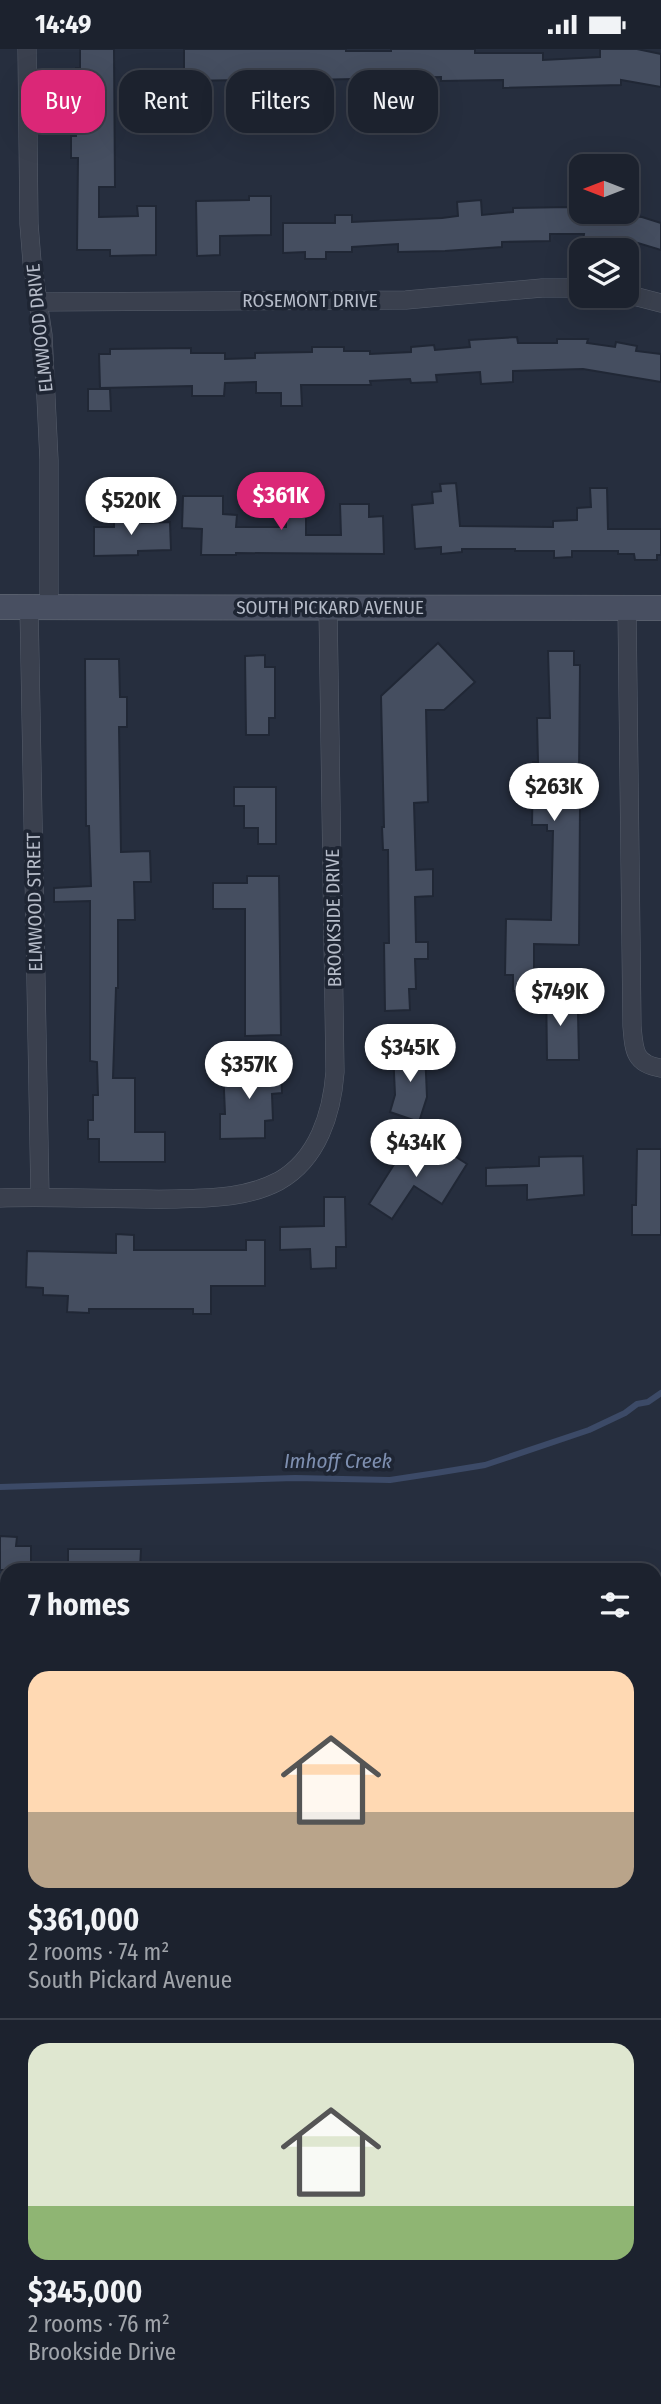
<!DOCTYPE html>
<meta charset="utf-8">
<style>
:root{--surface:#1c222e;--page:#252a36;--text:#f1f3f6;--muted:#a0a4aa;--line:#3a3f4a;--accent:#db2777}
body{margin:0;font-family:"Fira Sans Condensed",sans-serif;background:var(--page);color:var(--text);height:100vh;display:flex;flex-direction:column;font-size:26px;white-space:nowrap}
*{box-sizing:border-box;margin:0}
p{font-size:23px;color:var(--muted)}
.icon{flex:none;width:38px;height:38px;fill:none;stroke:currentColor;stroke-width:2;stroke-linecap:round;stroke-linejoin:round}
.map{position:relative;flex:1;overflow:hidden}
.side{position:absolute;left:0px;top:1514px;width:662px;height:842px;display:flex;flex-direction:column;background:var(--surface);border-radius:21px 21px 0 0;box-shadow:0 7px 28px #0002,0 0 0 2px var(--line)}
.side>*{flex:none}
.top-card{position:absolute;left:21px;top:21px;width:620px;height:63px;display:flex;gap:14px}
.needle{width:46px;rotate:270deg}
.fabs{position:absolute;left:569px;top:105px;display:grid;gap:14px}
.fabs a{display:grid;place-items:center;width:70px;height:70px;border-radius:14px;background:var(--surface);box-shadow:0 7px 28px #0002,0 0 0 2px var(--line);font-size:35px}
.price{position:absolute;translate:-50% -60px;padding:0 16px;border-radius:24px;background:#fff;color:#222;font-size:23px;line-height:46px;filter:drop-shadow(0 2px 4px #0008)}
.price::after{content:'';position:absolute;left:50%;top:42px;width:21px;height:16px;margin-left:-10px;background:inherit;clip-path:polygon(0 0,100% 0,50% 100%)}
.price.active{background:var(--accent);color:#fff}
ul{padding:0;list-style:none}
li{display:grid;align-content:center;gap:14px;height:371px;padding:0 28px}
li+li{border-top:2px solid var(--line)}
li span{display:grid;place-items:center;height:217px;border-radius:21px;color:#555}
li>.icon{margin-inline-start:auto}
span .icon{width:126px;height:126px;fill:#fffc;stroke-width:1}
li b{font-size:30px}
h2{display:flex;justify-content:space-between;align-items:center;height:84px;padding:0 28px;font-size:30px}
.tag{padding:0 24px;border-radius:21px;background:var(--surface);box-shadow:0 7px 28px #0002,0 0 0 2px var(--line);font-size:24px;line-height:63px}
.tag.active{background:var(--accent);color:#fff}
.status{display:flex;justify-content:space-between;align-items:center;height:49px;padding:0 35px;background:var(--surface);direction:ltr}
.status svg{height:19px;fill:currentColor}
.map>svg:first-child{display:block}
</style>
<div class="status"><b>14:49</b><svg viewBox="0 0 49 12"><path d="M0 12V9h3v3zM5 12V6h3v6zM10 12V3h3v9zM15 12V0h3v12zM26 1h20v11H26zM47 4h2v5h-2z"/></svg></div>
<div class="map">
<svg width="661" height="2355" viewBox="0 0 661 2355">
<rect width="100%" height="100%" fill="#262e3e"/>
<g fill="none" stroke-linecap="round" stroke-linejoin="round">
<polyline stroke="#3c4a67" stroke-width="6" points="0,1438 295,1429 390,1431 436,1424 485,1416 589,1381 625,1364 637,1355 648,1353 661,1344"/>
</g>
<g fill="#454e60" stroke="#202735" stroke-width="2">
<polygon points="80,0 114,0 115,138 99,138 99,168 138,167 137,157 156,157 156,206 110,207 110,201 77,201 78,109 71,109 71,87 76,87 76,19 80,19"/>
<polygon points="184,0 346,0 346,2 391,2 391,0 475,0 475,4 543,4 543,11 600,8 600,0 637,0 661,5 661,38 621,31 621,36 503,39 503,31 441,32 441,28 311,31 311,26 262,27 263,39 244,39 244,31 184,32"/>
<polygon points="249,147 271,147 271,186 220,187 220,206 197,207 196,152 249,151"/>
<polygon points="481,151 482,166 513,163 513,159 569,158 570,162 642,168 661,174 661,201 638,194 637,201 613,199 613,195 583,192 584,185 550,185 550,192 502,193 502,198 445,202 398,203 398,195 352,198 352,203 326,203 326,210 305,210 305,203 283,204 283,174 335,174 335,166 352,166 352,173 442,169 458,167 457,153"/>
<polygon points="517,288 518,294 557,294 557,290 588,290 587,294 615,298 616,293 637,297 636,302 661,305 661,333 583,320 513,322 513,333 481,335 480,323 436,326 437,333 411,334 410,330 370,332 371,336 301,336 302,357 281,357 281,344 256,344 256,333 225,334 224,347 192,347 192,337 100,339 99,305 110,305 110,300 191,299 191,304 225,304 225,310 255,309 255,304 312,303 312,298 344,298 344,302 370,302 370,305 411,303 411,298 434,296 435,301 470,298 469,291"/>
<polygon points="88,340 110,340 111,362 88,362"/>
<polygon points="456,434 460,477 553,478 553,472 577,471 577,459 591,458 590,439 607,439 608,480 661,480 661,506 657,506 657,511 635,511 634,505 618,505 618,502 572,502 572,508 554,509 554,502 515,502 515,500 462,500 462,503 441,505 441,498 415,500 412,456 433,454 432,443 441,442 440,435"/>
<polygon points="183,447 223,447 223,465 237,466 236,478 286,478 286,468 306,468 306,486 341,486 340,455 369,455 369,468 383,467 384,505 236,504 236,506 201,506 202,480 182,479"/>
<polygon points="142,467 142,474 170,473 171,501 138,502 138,506 94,507 94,478 114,478 114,468"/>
<polygon points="438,594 475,633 444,661 426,661 428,753 414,754 416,821 433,820 433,847 415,848 416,893 428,893 428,910 415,910 416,940 409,940 410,961 385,962 384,894 389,894 388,801 383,801 382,778 384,778 381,647"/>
<polygon points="548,602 574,602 574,616 580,616 579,727 573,727 572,758 580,758 579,896 534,895 534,942 513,942 513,926 505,926 506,870 551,871 553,782 547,782 547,776 532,776 533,713 538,713 537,669 550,669"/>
<polygon points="265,606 265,618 275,618 275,669 269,669 269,686 246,686 245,607"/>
<polygon points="85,610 119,610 120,648 127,648 127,678 119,678 121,803 150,802 151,833 134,833 135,871 118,871 118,939 116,939 113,1029 135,1029 135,1083 165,1083 165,1113 99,1113 99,1090 88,1090 88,1071 93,1071 93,1046 98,1046 97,1013 90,1012 90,852 54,853 54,839 91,837 89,777 86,777"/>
<polygon points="234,738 276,738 276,795 258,795 258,779 244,779 244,757 234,757"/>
<polygon points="247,827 279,827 281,986 245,987 245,860 213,860 213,834 247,834"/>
<polygon points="546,933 560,933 561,964 578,964 579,1011 547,1011"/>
<polygon points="425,1001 427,1048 419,1073 390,1063 395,1046 393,1002"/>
<polygon points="281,1017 282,1044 272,1045 273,1071 265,1072 265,1089 220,1090 220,1065 225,1065 223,1018"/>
<polygon points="401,1093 436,1115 445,1101 467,1115 442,1155 414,1137 392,1170 369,1155 395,1114 389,1111"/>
<polygon points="637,1100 661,1100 661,1186 632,1186 632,1156 636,1156"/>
<polygon points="583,1107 584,1146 527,1151 527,1136 486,1137 486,1119 539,1117 539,1108"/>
<polygon points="324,1148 345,1148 346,1198 336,1198 336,1219 311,1220 310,1200 280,1201 280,1178 324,1177"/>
<polygon points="116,1185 134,1186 134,1201 246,1201 246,1191 265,1191 265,1237 211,1237 211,1265 193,1265 193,1260 89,1260 89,1264 67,1263 68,1247 43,1246 43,1239 26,1238 27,1202 116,1204"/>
<polygon points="0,1487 17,1488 16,1497 31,1497 31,1521 0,1521"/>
<polygon points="68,1500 141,1500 140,1521 68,1521"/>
</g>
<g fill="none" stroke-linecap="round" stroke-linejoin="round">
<defs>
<g id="street">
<polyline points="27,0 29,175 32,213 43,286 49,411 49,558"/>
<polyline points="626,245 661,254"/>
<polyline points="38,253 406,251 542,239 581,239"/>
<polyline points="29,558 40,1147"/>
<path d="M627,559L632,977C634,1001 634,1015 661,1019"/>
<path d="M0,1149C59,1147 117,1151 176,1150C211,1149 247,1149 279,1132C318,1110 332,1064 335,1023L328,558"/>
<polyline points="654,2088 661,2088"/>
<polyline points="50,2348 50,2355"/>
<polyline points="351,2348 351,2355"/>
</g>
<g id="secondary">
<polyline points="0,558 661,559"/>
<polyline points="0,1762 7,1762"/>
<polyline points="654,1771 661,1771"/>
</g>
</defs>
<use href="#street" stroke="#575e6c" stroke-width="19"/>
<use href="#secondary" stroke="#575e6c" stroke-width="26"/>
<use href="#street" stroke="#3a404e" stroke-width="18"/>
<use href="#secondary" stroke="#484f61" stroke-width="24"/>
</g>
<g text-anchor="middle" stroke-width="7" stroke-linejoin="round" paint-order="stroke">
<g font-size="19" fill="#b6bcc9" stroke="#1e2533">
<text x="310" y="258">ROSEMONT DRIVE</text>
<text transform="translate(39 279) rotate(-96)" y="7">ELMWOOD DRIVE</text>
<text x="330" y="565">SOUTH PICKARD AVENUE</text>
<text transform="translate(34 853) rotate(-91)" y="7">ELMWOOD STREET</text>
<text transform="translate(333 869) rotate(-91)" y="7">BROOKSIDE DRIVE</text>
</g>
<g font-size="21" font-style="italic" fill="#7e8fb0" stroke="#1e2533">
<text x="338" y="1419">Imhoff Creek</text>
</g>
</g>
</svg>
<div class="fabs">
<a><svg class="needle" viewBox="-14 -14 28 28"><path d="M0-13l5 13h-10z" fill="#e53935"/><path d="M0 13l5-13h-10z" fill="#a0a4aa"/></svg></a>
<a><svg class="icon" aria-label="layers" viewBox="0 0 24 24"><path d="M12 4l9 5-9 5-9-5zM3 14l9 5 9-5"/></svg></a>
</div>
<b class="price active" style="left:281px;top:483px">$361K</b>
<b class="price" style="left:131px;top:488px">$520K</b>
<b class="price" style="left:554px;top:774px">$263K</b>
<b class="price" style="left:560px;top:979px">$749K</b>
<b class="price" style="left:410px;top:1035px">$345K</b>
<b class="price" style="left:249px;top:1052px">$357K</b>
<b class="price" style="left:416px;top:1130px">$434K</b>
<div class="top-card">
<a class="tag active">Buy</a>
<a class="tag">Rent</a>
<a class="tag">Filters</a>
<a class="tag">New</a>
</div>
<section class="side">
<h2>7 homes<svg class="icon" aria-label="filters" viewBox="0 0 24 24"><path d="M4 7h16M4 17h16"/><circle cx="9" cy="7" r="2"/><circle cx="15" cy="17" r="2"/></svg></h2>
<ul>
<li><span style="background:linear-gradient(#ffd9b3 65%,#b9a48a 0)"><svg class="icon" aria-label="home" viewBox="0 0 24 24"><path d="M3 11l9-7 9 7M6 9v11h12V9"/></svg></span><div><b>$361,000</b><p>2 rooms · 74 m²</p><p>South Pickard Avenue</p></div></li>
<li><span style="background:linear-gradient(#dfe7d0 75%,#8fb573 0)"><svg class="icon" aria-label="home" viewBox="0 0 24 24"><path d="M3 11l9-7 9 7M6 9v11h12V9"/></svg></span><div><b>$345,000</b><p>2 rooms · 76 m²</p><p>Brookside Drive</p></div></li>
</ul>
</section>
</div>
